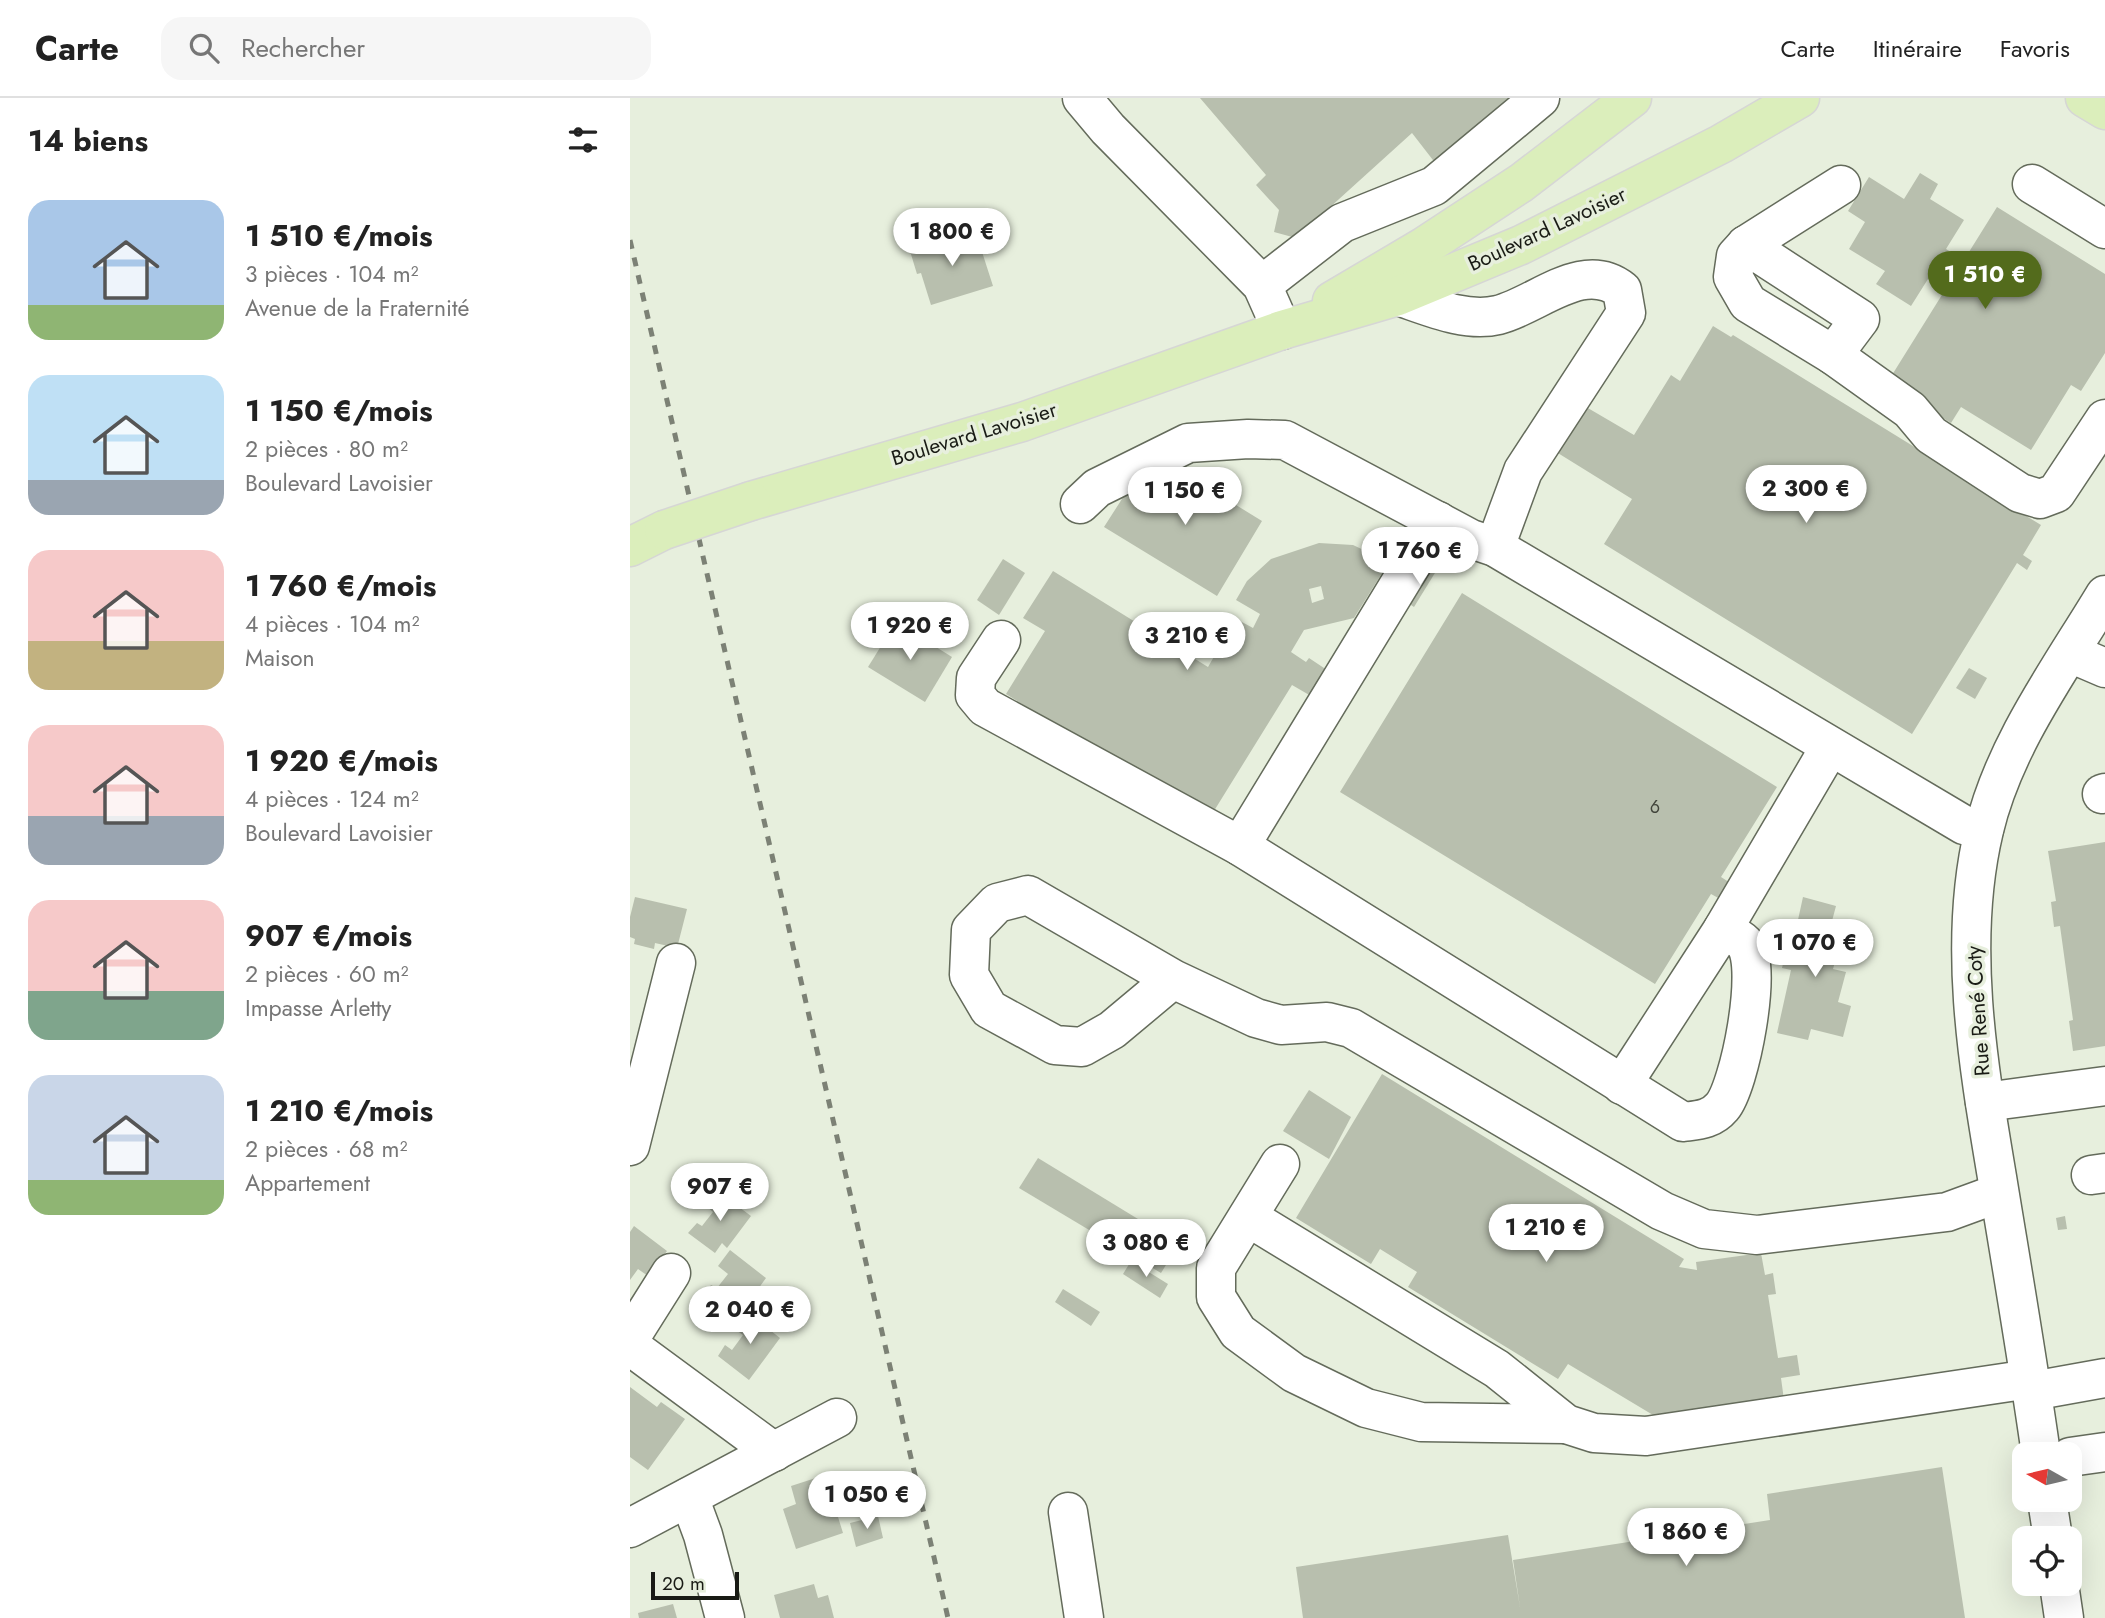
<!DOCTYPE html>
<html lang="fr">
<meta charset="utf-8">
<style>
:root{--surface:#fff;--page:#f6f6f6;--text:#222;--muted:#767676;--line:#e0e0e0;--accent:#536b1c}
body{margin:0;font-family:Jost,sans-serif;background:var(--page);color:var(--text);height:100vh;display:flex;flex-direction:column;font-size:26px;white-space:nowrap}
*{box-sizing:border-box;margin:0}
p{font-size:23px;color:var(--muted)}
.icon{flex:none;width:38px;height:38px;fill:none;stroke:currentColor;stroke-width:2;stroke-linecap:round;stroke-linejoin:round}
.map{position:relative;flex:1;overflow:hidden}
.sheet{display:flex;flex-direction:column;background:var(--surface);width:630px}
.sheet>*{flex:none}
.needle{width:46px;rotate:278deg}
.buttons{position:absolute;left:1382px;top:1344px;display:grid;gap:14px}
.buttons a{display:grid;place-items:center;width:70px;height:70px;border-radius:14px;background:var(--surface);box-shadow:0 7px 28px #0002;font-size:35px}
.scale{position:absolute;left:21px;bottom:18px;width:88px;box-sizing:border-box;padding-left:7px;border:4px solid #191b15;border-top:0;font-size:19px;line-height:24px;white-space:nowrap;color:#191b15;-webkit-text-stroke:5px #e7efdd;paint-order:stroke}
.price{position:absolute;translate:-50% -60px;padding:0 16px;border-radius:24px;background:#fff;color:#222;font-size:23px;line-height:46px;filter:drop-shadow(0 2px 4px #0008)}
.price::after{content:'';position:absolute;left:50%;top:42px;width:21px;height:16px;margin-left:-10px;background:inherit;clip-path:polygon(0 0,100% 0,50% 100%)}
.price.active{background:var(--accent);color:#fff}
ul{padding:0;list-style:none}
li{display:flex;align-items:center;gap:21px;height:175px;padding:0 28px}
li span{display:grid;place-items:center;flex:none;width:196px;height:140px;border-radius:21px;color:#555}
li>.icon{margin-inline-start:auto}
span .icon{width:84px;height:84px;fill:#fffc;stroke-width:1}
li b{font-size:30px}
h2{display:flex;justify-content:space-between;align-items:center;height:84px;padding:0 28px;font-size:30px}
header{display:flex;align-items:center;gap:42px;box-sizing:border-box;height:98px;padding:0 35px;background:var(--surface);border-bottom:2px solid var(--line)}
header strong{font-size:33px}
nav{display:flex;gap:38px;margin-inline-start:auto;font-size:24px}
.search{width:490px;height:63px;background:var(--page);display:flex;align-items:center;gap:18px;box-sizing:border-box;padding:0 24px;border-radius:21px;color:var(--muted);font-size:26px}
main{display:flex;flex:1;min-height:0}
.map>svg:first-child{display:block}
</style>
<header>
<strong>Carte</strong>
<div class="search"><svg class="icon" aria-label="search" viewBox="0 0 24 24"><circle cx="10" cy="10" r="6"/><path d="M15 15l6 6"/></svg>Rechercher</div>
<nav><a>Carte</a><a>Itinéraire</a><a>Favoris</a></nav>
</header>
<main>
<section class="sheet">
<h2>14 biens<svg class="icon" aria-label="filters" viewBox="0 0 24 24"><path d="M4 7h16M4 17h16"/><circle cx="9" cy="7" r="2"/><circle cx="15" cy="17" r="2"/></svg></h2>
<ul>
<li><span style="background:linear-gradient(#a9c7e8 75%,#8fb573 0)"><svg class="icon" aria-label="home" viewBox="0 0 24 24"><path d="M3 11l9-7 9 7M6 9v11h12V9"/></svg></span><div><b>1 510 €/mois</b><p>3 pièces · 104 m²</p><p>Avenue de la Fraternité</p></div></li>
<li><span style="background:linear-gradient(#bfe0f5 75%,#9aa5b1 0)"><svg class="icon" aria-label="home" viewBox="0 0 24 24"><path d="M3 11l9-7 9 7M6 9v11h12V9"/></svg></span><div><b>1 150 €/mois</b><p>2 pièces · 80 m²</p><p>Boulevard Lavoisier</p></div></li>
<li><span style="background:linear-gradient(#f6c9c9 65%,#c2b280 0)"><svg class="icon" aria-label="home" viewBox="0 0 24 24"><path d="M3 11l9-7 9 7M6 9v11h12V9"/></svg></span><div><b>1 760 €/mois</b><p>4 pièces · 104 m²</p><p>Maison</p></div></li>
<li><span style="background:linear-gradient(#f6c9c9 65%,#9aa5b1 0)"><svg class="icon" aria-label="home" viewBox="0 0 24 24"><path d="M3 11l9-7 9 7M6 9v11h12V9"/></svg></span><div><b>1 920 €/mois</b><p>4 pièces · 124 m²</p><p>Boulevard Lavoisier</p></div></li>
<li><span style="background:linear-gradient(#f6c9c9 65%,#7fa58c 0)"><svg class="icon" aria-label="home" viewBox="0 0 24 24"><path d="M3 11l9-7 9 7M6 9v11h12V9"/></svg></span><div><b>907 €/mois</b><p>2 pièces · 60 m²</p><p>Impasse Arletty</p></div></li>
<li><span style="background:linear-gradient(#c9d6e8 75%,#8fb573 0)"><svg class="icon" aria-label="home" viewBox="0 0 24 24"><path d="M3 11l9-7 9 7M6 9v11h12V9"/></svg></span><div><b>1 210 €/mois</b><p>2 pièces · 68 m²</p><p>Appartement</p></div></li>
</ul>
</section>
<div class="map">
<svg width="1475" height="1520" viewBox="0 0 1475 1520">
<rect width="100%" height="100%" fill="#e7efdd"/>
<g fill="#b8bfae" fill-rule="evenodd">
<polygon points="570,0 896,0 813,75 782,35 666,140 644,134 649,112 626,87 636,77"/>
<polygon points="1290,75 1308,86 1300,101 1334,122 1316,151 1334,162 1367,109 1475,176 1475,255 1451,293 1441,287 1401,352 1331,309 1321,325 1257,285 1315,192 1298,181 1281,208 1246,186 1255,173 1219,151 1235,124 1218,113 1239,79 1274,101"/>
<polygon points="345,132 363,188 301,207 291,175 287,176 280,153"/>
<polygon points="1083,228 1101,239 1103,237 1411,427 1393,457 1402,463 1397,472 1387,465 1282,636 974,446 1002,401 923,352 951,306 1004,337 1041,277 1050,283"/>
<polygon points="536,364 632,423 587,498 474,429 499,390 514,383 522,386"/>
<path d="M689,445L723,447L759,464L724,520L674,532L661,554L676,564L679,560L697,572L681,598L662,587L579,721L376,596L415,533L393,520L423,473L578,569L593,543L599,517L623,530L630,516L606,502L617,483L641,461ZM691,488L694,501L682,505L679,491Z"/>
<polygon points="373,461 395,475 369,517 347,502"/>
<polygon points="808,470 784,509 775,503 794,474"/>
<polygon points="832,495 1147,689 1091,779 1102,786 1092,802 1081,796 1025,886 710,694"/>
<polygon points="266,524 322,559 295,604 238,569"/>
<polygon points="1339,570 1357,580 1345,601 1326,590"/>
<polygon points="1475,744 1475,948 1443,953 1439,923 1443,922 1430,828 1424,829 1421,804 1426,803 1418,753"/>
<polygon points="5,799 57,811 47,850 25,845 24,851 4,846 5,841 0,839 0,819"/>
<polygon points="1173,799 1206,808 1198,838 1211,842 1203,871 1216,874 1208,904 1221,908 1213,939 1181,931 1178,942 1147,935 1161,872 1152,870 1154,861 1170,864 1177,834 1166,831"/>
<polygon points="752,976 1054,1161 1049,1169 1067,1172 1066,1164 1131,1155 1135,1177 1143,1175 1146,1196 1138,1197 1148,1260 1167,1257 1170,1277 1151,1280 1154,1302 1028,1320 938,1266 928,1281 778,1189 787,1174 750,1151 741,1166 666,1120"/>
<polygon points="679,992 721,1019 699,1061 653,1033"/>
<polygon points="408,1060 549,1146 531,1175 389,1090"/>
<polygon points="85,1091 121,1118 97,1150 92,1145 85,1155 58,1135 67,1125 72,1128 83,1114 74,1106"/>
<polygon points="1435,1118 1437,1131 1428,1132 1426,1120"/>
<polygon points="4,1128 37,1153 18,1178 8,1171 0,1182 0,1134"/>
<polygon points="100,1152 136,1180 113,1212 107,1207 99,1216 73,1197 81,1187 87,1190 98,1176 88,1168"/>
<polygon points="501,1163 538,1186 530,1200 493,1176"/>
<polygon points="433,1191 470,1214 461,1228 425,1204"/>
<polygon points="116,1213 150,1240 119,1282 88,1258 95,1247 102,1252 113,1237 103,1230"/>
<polygon points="0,1289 27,1309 31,1304 55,1321 18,1372 0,1359"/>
<polygon points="1312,1369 1335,1520 673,1520 666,1469 878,1437 890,1509 883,1462 1140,1422 1137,1396"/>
<polygon points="195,1377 213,1435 166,1451 153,1411 166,1406 161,1388"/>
<polygon points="248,1418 253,1440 226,1449 220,1425"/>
<polygon points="184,1486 188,1500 198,1497 204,1520 150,1520 144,1497"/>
<polygon points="43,1506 47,1520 9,1520 8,1515"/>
</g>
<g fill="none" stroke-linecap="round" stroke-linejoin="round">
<defs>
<g id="minor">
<polyline points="452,0 478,31 632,187 652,232"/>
<polyline points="1402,86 1475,131"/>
<polyline points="1211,87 1116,147 1106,158 1103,179 1118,205 1203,257 1280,312 1301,337 1390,395 1410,401 1426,395 1475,321"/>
<polyline points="1116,147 1230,221 1203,257"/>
<polyline points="632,187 712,125 804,88 910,0"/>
<path d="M768,198C798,208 836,225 868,217C908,207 953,161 992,192L996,215L893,373L865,449"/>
<polyline points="450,406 467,390 558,345 618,341 655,342 841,441 865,449 1334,727 1354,731"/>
<path d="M371,542L346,580L345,597L355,609L610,748L1053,1024C1068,1022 1081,1022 1092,1009C1110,988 1133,869 1115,846C1111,840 1099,836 1093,831"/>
<polyline points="1440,555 1475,570"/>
<polyline points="1472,696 1475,695"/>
<polyline points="610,748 808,423"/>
<polyline points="543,881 482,932 452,949 425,947 359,911 339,877 341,832 367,805 398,797 543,881 626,920 651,927 697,924 721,930 1032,1113 1074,1131 1127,1137 1317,1114 1369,1095"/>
<polyline points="992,987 1093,831 1200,649"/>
<polyline points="1355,1004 1475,988"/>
<polyline points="0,1048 46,865"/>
<polyline points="650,1066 586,1170 586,1199 608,1234 664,1275 736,1310 791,1324 936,1326"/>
<polyline points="1461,1077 1475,1075"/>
<polyline points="618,1119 867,1271 936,1326 964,1335 1016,1338 1400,1281"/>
<polyline points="0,1240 41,1175"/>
<polyline points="0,1248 144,1354"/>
<polyline points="1402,1293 1475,1280"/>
<path d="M1411,1356C1398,1264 1382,1171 1367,1079C1348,966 1327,845 1354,732C1374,647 1431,570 1475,497"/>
<polyline points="1440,1359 1475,1354"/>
<polyline points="59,1399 73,1437 95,1520"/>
<polyline points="1417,1402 1423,1440"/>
<polyline points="438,1414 454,1520"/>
<polyline points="0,1430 207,1320"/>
<polyline points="1429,1486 1434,1520"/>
</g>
<g id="major">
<polyline points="1455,0 1475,12"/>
<polyline points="702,203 795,148 891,85 1002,0"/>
<polyline points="121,403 392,324 652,232 768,198 891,147 1091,46 1170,0"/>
<polyline points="0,449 34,432"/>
</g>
</defs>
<use href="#minor" stroke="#646b5b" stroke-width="41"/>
<use href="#major" stroke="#d6d6d5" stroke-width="41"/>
<use href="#minor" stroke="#fff" stroke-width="38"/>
<use href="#major" stroke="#dbeebb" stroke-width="38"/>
<polyline stroke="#7c8175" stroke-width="5" stroke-dasharray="9 9" stroke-linecap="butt" points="0,142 318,1520"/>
<defs>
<polyline id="major-bridge" points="34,432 121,403"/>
</defs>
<use href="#major-bridge" stroke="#d6d6d5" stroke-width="41" stroke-linecap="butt"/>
<use href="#major-bridge" stroke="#dbeebb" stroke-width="38"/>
</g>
<g text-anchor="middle" stroke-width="7" stroke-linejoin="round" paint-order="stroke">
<g font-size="18" fill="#41443b">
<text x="1025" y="715">6</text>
</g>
<g font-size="21" fill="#191b15" stroke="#e7efdd">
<text transform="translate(917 131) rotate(-25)" y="7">Boulevard Lavoisier</text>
<text transform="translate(344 336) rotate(-17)" y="7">Boulevard Lavoisier</text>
<text transform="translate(1348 913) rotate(-94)" y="7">Rue René Coty</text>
</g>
</g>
</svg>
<div class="buttons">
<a><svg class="needle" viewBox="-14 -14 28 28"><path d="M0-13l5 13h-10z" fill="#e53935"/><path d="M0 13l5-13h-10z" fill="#767676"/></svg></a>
<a><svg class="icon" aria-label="locate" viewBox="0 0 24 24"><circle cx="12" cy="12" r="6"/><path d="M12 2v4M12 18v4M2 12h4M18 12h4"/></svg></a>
</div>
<div class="scale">20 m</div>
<b class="price" style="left:322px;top:170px">1 800 €</b>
<b class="price active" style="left:1355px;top:213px">1 510 €</b>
<b class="price" style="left:1176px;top:427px">2 300 €</b>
<b class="price" style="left:555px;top:429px">1 150 €</b>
<b class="price" style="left:790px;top:489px">1 760 €</b>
<b class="price" style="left:280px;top:564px">1 920 €</b>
<b class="price" style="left:557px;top:574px">3 210 €</b>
<b class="price" style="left:1185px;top:881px">1 070 €</b>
<b class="price" style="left:90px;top:1125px">907 €</b>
<b class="price" style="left:916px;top:1166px">1 210 €</b>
<b class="price" style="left:516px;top:1181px">3 080 €</b>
<b class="price" style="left:120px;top:1248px">2 040 €</b>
<b class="price" style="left:237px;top:1433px">1 050 €</b>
<b class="price" style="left:1056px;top:1470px">1 860 €</b>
</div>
</main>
